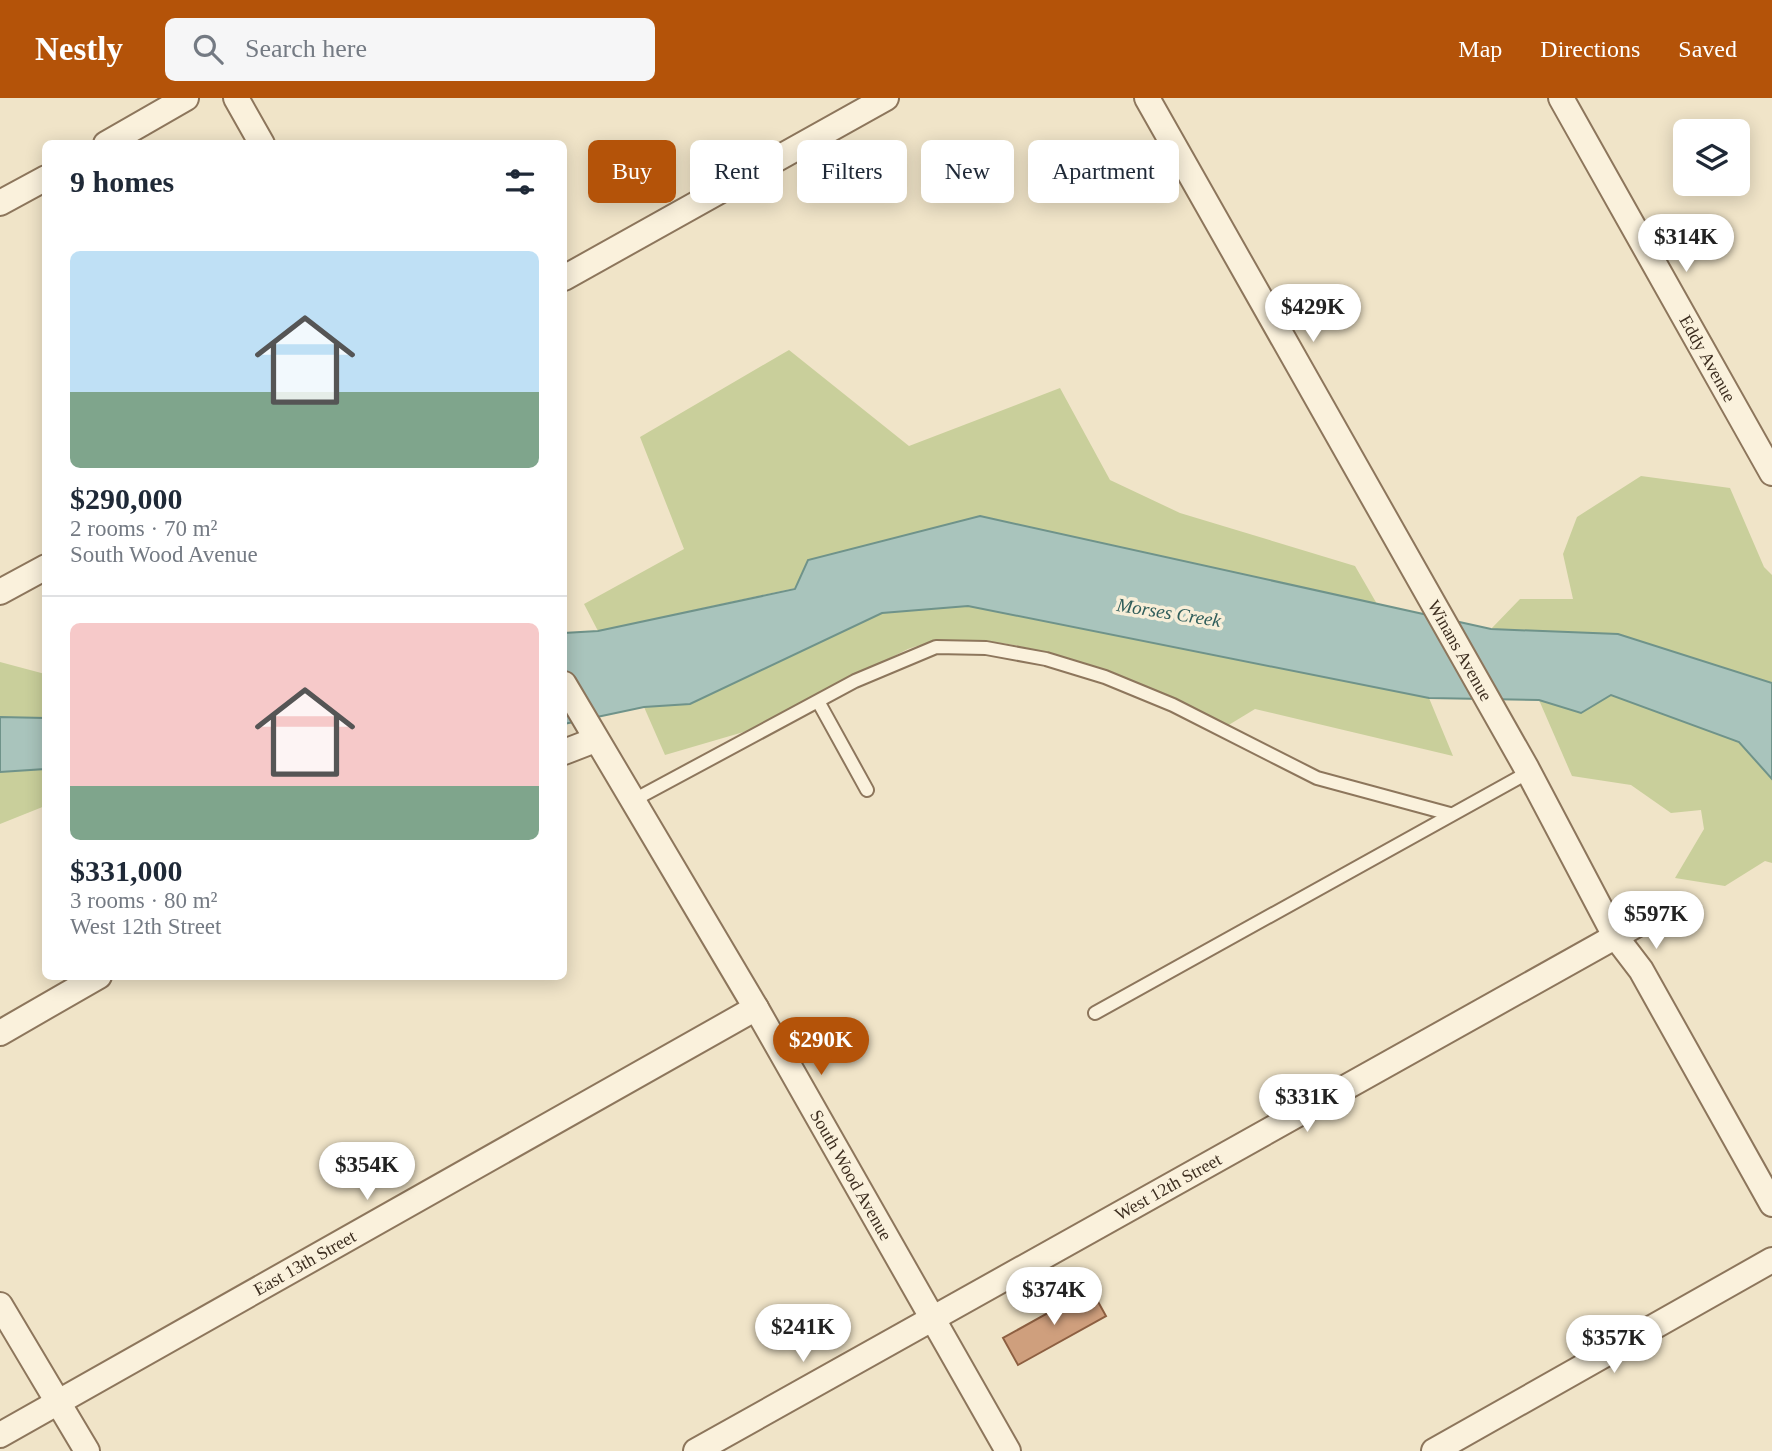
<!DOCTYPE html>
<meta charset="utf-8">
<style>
:root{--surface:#fff;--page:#f6f6f7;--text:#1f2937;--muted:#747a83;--line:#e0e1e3;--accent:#b45309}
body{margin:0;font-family:"Times New Roman",serif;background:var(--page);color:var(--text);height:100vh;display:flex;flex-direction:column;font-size:26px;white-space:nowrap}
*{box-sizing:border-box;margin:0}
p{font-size:23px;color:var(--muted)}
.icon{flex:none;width:38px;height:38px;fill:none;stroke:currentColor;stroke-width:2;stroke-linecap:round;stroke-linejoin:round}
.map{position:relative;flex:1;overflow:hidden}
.details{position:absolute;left:42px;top:42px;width:525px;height:840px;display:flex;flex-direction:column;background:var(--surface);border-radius:10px;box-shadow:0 4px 18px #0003}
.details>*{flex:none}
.guide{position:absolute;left:588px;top:42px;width:665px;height:63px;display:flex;gap:14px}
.buttons{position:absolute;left:1673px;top:21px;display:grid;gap:14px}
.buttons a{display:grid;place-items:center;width:77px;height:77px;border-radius:10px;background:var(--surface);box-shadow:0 4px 18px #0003;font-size:35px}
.price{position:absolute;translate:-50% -60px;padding:0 16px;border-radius:24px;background:#fff;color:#222;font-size:23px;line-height:46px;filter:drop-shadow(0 2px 4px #0008)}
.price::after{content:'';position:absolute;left:50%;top:42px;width:21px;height:16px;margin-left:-10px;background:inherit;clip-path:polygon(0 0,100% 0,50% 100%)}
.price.on{background:var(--accent);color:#fff}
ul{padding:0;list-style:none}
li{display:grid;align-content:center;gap:14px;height:371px;padding:0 28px}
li+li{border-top:2px solid var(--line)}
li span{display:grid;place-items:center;height:217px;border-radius:10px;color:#555}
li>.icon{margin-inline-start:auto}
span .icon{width:126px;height:126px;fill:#fffc;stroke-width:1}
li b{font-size:30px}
h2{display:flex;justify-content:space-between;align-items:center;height:84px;padding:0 28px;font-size:30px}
.tag{padding:0 24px;border-radius:10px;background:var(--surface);box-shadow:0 4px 18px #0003;font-size:24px;line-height:63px}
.tag.on{background:var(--accent);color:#fff}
header{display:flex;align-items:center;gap:42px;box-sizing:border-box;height:98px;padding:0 35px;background:var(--accent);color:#fff}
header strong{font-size:33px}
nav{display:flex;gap:38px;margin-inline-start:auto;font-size:24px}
.search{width:490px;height:63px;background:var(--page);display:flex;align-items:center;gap:18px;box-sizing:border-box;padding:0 24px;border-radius:10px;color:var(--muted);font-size:26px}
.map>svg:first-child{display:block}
</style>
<header>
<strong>Nestly</strong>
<div class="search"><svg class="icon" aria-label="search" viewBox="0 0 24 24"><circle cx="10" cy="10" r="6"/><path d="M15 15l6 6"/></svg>Search here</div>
<nav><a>Map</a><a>Directions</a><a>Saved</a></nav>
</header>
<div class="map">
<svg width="1772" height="1353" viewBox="0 0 1772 1353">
<rect width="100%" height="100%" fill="#f0e4c8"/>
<g fill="#c9cf9b">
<polygon points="789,252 909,348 1060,290 1110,382 1180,415 1355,468 1377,506 980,418 808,462 795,490 598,533 584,506 684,451 640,339"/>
<polygon points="1641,378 1730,390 1764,469 1772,477 1772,585 1618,536 1491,531 1520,501 1573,501 1563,456 1577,419"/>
<path d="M968,508L1429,600L1453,658L1255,611L1227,628C1139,587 1006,518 908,551L747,633L665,657L644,609L690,606L882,515Z"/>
<polygon points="0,564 45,576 45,620 0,619"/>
<polygon points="1611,597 1739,644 1772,681 1772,765 1765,763 1725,788 1675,780 1704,731 1701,712 1671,715 1631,687 1572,678 1539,602 1581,615"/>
<polygon points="45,671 45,708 0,726 0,674"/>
</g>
<g fill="#a9c4bc" stroke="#6f938a" stroke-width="2">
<polygon points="980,418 1491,531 1618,536 1772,585 1772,681 1739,644 1611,597 1581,615 1539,602 1429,600 968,508 882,515 690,606 644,609 564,626 564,535 598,533 795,491 808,462"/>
<polygon points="0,619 45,620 45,671 0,674"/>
</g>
<polygon fill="#cf9f7d" stroke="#8d5f41" stroke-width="2" points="1091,1191 1106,1218 1018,1267 1003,1240"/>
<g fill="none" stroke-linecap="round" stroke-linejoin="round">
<defs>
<g id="lane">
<polyline points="819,605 867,692"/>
<polyline points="632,703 855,583 936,549 986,550 1046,561 1105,579 1173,607 1317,680 1450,716"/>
<polyline points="1095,915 1529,674"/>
</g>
<g id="street">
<polyline points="236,0 262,46"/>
<path id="s1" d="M1147,0L1527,671L1615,838L1641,872L1772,1106"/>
<path id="s2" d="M1561,0L1772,375"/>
<polyline points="106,46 186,0"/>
<polyline points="0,105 46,80"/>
<polyline points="564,180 886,0"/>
<polyline points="0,494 46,469"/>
<path id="s3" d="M564,586L756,910L1008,1353"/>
<polyline points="564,654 595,642"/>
<polyline points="0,935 99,878"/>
<polyline points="0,1207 87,1353"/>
<path id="s4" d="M0,1337L756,910"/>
<path id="s5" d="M696,1353L1661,813"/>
<polyline points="1434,1353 1772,1162"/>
</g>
</defs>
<use href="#lane" stroke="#8d765c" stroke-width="16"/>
<use href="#street" stroke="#8d765c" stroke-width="28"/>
<use href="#lane" stroke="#faf1dc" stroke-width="12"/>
<use href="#street" stroke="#faf1dc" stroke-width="24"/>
</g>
<g text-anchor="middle" stroke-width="7" stroke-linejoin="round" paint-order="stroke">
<g font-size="18" fill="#3d2e20" stroke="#f7eed8">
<text dy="6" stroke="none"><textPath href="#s2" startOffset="299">Eddy Avenue</textPath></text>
<text dy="6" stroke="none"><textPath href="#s1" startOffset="635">Winans Avenue</textPath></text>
<text dy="6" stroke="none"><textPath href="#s3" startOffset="569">South Wood Avenue</textPath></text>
<text dy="6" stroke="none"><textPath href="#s5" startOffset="541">West 12th Street</textPath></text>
<text dy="6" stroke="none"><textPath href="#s4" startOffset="350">East 13th Street</textPath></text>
</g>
<g font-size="19" font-style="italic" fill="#2f5d5a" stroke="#f7eed8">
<text transform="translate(1169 514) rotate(9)" y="7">Morses Creek</text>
</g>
</g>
</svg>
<div class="buttons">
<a><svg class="icon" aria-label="layers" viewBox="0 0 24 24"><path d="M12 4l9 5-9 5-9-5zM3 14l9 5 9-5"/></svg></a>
</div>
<b class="price" style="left:1686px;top:176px">$314K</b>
<b class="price" style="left:1313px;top:246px">$429K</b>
<b class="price" style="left:1656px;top:853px">$597K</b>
<b class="price on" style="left:821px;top:979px">$290K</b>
<b class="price" style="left:1307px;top:1036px">$331K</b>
<b class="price" style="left:367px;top:1104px">$354K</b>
<b class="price" style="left:1054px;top:1229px">$374K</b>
<b class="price" style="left:803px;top:1266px">$241K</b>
<b class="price" style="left:1614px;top:1277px">$357K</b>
<div class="guide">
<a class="tag on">Buy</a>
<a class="tag">Rent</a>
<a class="tag">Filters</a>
<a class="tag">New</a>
<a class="tag">Apartment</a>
</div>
<section class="details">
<h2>9 homes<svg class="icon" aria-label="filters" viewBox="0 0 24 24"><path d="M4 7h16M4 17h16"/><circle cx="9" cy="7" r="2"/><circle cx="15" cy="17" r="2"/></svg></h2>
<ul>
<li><span style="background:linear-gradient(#bfe0f5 65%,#7fa58c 0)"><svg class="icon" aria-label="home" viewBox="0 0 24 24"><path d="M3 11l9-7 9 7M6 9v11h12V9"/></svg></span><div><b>$290,000</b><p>2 rooms · 70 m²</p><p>South Wood Avenue</p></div></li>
<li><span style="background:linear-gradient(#f6c9c9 75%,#7fa58c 0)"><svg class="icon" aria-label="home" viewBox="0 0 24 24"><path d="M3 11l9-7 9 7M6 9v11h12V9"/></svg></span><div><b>$331,000</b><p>3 rooms · 80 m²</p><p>West 12th Street</p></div></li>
</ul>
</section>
</div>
